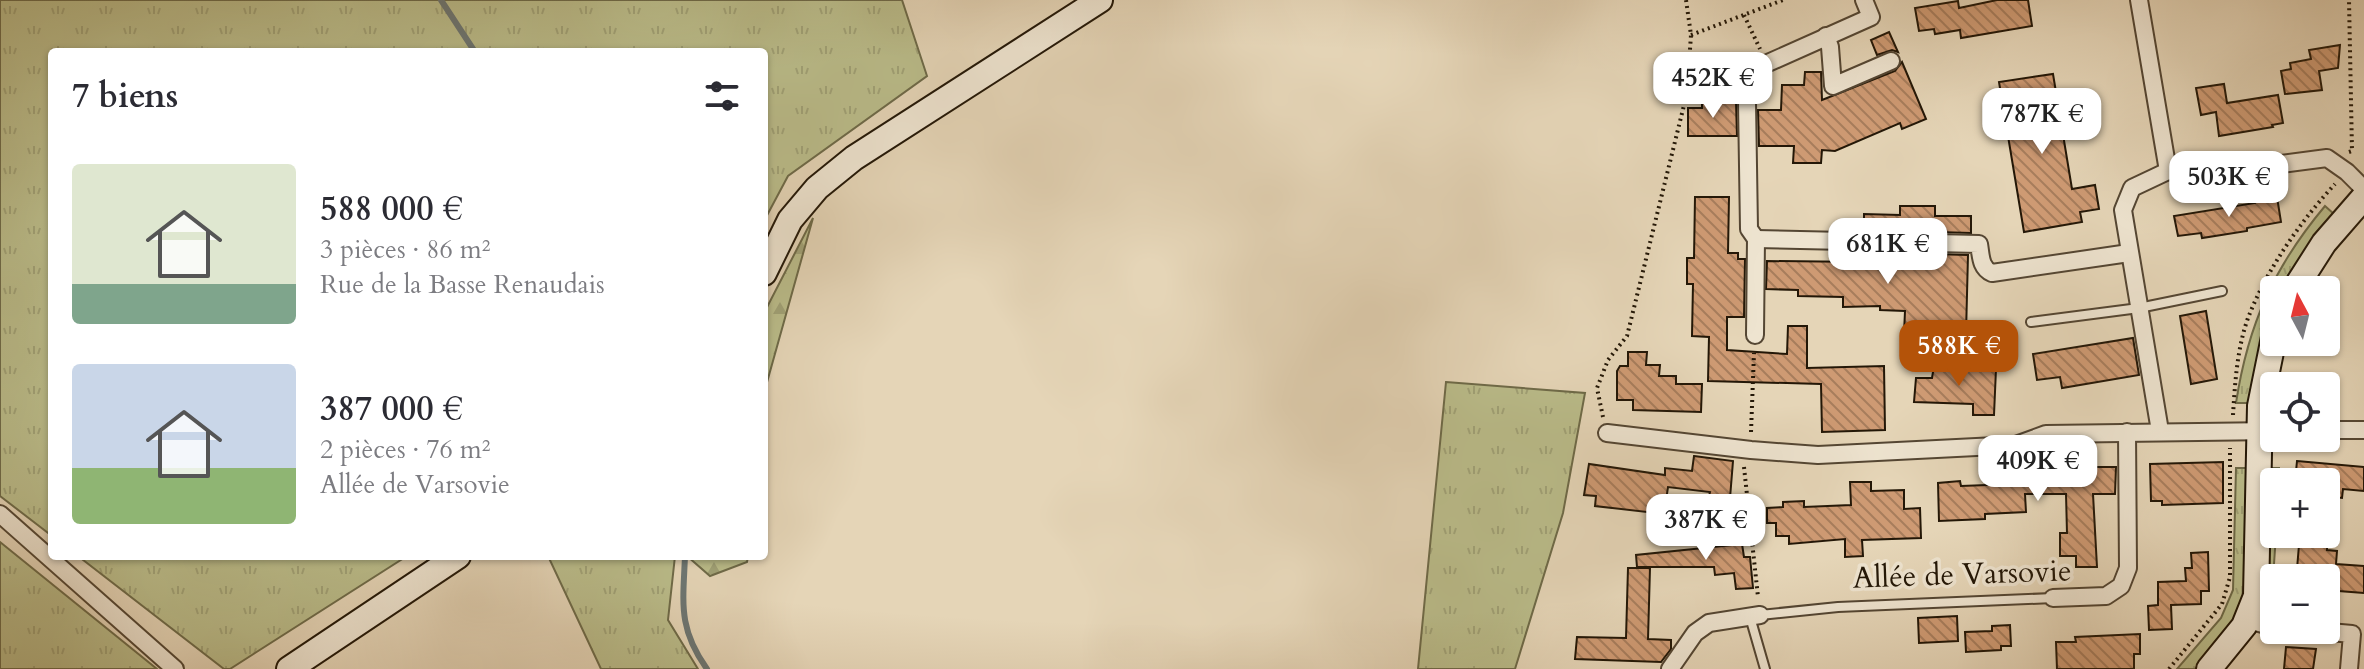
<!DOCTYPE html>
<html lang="fr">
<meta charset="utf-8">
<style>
:root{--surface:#fff;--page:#f7f7f7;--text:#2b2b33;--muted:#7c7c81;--accent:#b45309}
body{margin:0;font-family:Cardo,serif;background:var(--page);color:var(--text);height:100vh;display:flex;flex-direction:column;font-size:30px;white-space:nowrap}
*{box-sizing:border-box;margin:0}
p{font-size:26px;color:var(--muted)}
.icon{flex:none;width:44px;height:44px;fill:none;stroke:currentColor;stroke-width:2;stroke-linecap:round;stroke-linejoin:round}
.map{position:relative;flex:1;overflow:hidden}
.drawer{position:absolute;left:48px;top:48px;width:720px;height:512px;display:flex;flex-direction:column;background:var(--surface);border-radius:8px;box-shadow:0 2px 6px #0004}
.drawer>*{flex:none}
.needle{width:52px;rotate:353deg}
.fabs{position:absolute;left:2260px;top:276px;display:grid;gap:16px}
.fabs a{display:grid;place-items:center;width:80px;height:80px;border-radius:8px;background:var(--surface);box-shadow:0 2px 6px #0004;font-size:40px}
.price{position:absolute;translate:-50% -68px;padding:0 18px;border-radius:16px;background:#fff;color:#222;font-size:26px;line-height:52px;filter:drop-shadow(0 2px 4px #0008)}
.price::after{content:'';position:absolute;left:50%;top:48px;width:24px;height:18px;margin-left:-12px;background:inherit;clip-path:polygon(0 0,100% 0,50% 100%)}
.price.on{background:var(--accent);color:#fff}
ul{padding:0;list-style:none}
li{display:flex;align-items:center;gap:24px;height:200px;padding:0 24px}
li span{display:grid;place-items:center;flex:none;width:224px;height:160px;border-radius:8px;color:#555}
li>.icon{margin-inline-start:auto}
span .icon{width:96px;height:96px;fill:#fffc;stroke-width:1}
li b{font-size:34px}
h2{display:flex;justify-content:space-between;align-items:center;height:96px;padding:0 24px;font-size:34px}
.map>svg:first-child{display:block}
</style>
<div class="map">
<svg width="2364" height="669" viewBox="0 0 2364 669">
<defs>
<pattern id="grass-tufts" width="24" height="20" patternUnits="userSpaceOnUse" patternTransform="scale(2)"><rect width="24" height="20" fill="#babc8a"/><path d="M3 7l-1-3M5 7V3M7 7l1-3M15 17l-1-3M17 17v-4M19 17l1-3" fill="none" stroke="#a0a176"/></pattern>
<pattern id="forest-firs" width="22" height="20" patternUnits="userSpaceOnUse" patternTransform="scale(2)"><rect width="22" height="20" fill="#babc8a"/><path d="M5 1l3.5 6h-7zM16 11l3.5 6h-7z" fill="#a0a176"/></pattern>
<pattern id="building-back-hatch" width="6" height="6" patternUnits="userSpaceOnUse" patternTransform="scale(2)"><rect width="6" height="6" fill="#ce9a73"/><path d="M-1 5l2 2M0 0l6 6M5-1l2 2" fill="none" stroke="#a77d5c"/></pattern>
</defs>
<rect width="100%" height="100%" fill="#e5d5b7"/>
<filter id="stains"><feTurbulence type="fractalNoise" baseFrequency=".0025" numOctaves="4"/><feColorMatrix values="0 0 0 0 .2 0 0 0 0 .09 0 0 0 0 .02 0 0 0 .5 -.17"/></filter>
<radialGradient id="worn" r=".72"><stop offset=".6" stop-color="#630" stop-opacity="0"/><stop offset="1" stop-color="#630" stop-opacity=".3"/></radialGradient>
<g fill="url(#grass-tufts)" stroke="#6e6a48" stroke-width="2">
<polygon points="0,0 902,0 927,76 788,176 764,221 764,52 52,52 52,536 0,496"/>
<path d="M2325,206L2335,215L2283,290H2274V309L2263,339L2250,403H2236C2248,324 2274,267 2325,206Z"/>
<polygon points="1446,382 1585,393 1563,513 1515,669 1418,669"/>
<path d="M2236,468H2249C2249,510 2256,579 2238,616C2228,636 2210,652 2195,669H2177L2221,618L2233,590Z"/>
<polygon points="2269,468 2279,468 2279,482 2274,482 2276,534 2271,609 2267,595"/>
<polygon points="0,542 157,669 0,669"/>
<polygon points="78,556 407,556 230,669 224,669"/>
<polygon points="548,556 675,556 668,620 698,669 601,669"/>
</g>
<g fill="url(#forest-firs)" stroke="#6e6a48" stroke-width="2">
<polygon points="813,218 764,393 764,313"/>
<polygon points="687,556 748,556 747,562 710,576"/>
</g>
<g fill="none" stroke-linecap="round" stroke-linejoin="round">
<g stroke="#6c7673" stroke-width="6">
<polyline points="441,0 475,52"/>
<path d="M685,556C683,604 678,628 707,669"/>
</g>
</g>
<g fill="url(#building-back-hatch)" stroke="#231707" stroke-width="2">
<polygon points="1997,0 2028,0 2032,26 1961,38 1960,30 1935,34 1934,29 1919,31 1915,8 1958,1 1959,8"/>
<polygon points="1889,32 1898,52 1892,50 1877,55 1871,40"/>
<polygon points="2340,45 2338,68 2319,71 2322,90 2285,94 2281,71 2291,69 2290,63 2311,59 2309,50"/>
<polygon points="1902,62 1926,119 1902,129 1900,123 1835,151 1822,150 1821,163 1793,163 1794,146 1759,146 1758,110 1781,110 1782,85 1804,85 1805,72 1821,72 1822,100 1895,71"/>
<polygon points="2053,74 2072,189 2095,185 2099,209 2080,212 2082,222 2024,232 1999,82"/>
<polygon points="2224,84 2227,103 2278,95 2283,123 2272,125 2273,127 2219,136 2216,112 2201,115 2196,88"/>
<polygon points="1702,101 1736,102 1737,136 1688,136 1688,108 1702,108"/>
<polygon points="1695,197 1729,197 1728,253 1738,253 1738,259 1745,259 1744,317 1727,317 1727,350 1787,354 1788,326 1807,326 1807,368 1884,366 1885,430 1822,432 1821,384 1708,381 1709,337 1692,336 1693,284 1687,284 1687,258 1694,258"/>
<polygon points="2277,197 2281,222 2247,228 2247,231 2202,238 2201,233 2178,236 2174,216 2255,203 2255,200"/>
<polygon points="1900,206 1935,206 1935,216 1971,216 1971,233 1864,230 1864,214 1900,215"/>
<polygon points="1864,252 1968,255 1966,334 1904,334 1905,311 1880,310 1880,306 1843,307 1843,297 1798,296 1798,290 1766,289 1767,261 1864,262"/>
<polygon points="2206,311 2217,379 2191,384 2180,316"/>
<polygon points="2133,338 2139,375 2062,388 2060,377 2037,380 2033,354"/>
<polygon points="1628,352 1647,352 1646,365 1660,365 1659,376 1676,376 1676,384 1702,384 1701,412 1633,410 1633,400 1617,400 1617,371 1620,366 1628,366"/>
<polygon points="1934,366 1996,369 1994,415 1973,415 1973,404 1914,402 1916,378 1932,378"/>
<polygon points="1694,456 1733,461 1730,498 1709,496 1710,492 1668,487 1664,514 1595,506 1596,496 1584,495 1589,464 1665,475 1665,468 1692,471"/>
<polygon points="2297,461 2364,467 2364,491 2343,489 2342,498 2326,496 2326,482 2295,482"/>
<polygon points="2223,462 2223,503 2162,505 2162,501 2151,501 2150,464"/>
<polygon points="2043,467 2116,467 2115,494 2093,494 2097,567 2076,567 2076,556 2060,556 2060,533 2067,533 2066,494 2025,494 2026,512 1985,514 1985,519 1939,521 1938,483 1960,481 1961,486 2014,484 2013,477 2043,474"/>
<polygon points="1850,482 1871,482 1871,491 1904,490 1904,509 1920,508 1921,538 1862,540 1863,556 1845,557 1845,539 1789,544 1789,536 1776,536 1776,523 1767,523 1767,508 1783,507 1783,502 1804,501 1804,507 1851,505"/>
<polygon points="1742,544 1744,557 1750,557 1753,588 1736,589 1734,573 1715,575 1714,567 1637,567 1636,555"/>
<polygon points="2299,545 2327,547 2327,550 2337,551 2336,564 2364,566 2364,593 2326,590 2326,575 2297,569"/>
<polygon points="2208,552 2209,591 2201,591 2201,604 2171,605 2172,629 2149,630 2148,606 2158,605 2158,582 2186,581 2185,568 2192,568 2191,553"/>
<polygon points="1628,568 1650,568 1648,639 1671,640 1671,649 1661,662 1575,659 1577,637 1626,638"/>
<polygon points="1957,616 1958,641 1919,643 1918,618"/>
<polygon points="2010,625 2011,646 2001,646 2001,650 1966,652 1965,632 1992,631 1992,626"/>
<polygon points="2140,634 2140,654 2134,654 2134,669 2057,669 2056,642 2076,642 2075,637"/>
<polygon points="2286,647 2316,649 2313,669 2284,669"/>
</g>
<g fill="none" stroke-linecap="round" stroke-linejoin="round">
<defs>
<g id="lane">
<polyline points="2031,322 2139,308 2222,291"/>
<polyline points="1760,615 1838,607 2053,598"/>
<polyline points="1750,617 1765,669"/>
</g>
<g id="street">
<polyline points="2139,0 2168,171 2204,174 2327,158 2347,172 2364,189"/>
<polyline points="1826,36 1830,47 1833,86 1891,61"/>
<path d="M1756,239L1979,244C1981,255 1980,268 1992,273L2129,253"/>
<polyline points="1755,335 1756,239 1749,229 1747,103 1750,71 1871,17 1864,0"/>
<polyline points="2326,430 2364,430"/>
<polyline points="2160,431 2123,210 2132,188 2168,171"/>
<polyline points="1607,433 1751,450 1818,455 2016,445 2046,434 2274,431"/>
<polyline points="0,514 175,669"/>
<polyline points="2053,598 2106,596 2121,586 2128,568 2127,432"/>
<polyline points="2248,620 2274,627"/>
<polyline points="2307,630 2352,634 2349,669"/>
<polyline points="1670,669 1695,633 1709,623 1760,615"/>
</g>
<g id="secondary">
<polyline points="764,273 790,220 817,188 854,158 1100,0"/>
<polyline points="2294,290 2324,243 2364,197"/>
<polyline points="289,669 458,556"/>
<polyline points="2209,669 2244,626 2256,596 2260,406 2274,337"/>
</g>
</defs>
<use href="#lane" stroke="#544633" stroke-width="12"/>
<use href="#street" stroke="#544633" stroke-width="20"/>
<use href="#secondary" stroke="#231707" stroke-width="28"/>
<g stroke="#231707" stroke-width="4" stroke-dasharray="2 4" stroke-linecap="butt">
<polyline points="1744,15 1760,49"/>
<polyline points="1691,35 1783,0"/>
<polyline points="2349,152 2352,151 2349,0"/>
<path d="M2233,415C2235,383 2237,349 2248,318C2267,269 2300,222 2335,184"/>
<polyline points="1603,417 1597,388 1608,360 1627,336 1687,93 1691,35 1686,0"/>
<polyline points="1751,432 1754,353"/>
<polyline points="1744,467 1758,597"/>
<polyline points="2169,669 2222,604 2230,577 2230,448"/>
</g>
<use href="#lane" stroke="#eee4d0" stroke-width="8"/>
<use href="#street" stroke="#eee4d0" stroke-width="16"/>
<use href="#secondary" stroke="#eee4d0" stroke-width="24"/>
</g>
<g text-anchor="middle" stroke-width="7" stroke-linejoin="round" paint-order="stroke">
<g font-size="30" fill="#231707" stroke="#eee4d0">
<text transform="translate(1962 574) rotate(-2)" y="10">Allée de Varsovie</text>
</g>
</g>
<rect width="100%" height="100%" filter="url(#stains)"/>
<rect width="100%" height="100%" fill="url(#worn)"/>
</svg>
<div class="fabs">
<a><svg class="needle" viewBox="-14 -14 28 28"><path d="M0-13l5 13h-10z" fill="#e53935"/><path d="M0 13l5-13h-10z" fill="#7c7c81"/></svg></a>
<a><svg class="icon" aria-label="locate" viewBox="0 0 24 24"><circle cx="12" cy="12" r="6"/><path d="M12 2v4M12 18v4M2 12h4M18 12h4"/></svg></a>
<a>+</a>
<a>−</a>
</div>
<b class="price" style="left:1713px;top:120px">452K €</b>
<b class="price" style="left:2042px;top:156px">787K €</b>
<b class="price" style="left:2229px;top:219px">503K €</b>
<b class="price" style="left:1888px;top:286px">681K €</b>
<b class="price on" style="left:1959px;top:388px">588K €</b>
<b class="price" style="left:2038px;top:503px">409K €</b>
<b class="price" style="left:1706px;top:562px">387K €</b>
<section class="drawer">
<h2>7 biens<svg class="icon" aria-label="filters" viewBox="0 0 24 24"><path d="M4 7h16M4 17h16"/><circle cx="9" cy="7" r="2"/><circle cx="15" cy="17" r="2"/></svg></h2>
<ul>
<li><span style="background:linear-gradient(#dfe7d0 75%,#7fa58c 0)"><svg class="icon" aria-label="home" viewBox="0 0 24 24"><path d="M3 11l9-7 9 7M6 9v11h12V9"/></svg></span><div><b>588 000 €</b><p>3 pièces · 86 m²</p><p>Rue de la Basse Renaudais</p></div></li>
<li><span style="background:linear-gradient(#c9d6e8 65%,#8fb573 0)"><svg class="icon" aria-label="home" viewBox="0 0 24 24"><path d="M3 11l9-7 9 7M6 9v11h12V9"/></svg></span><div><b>387 000 €</b><p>2 pièces · 76 m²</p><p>Allée de Varsovie</p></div></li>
</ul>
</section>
</div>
